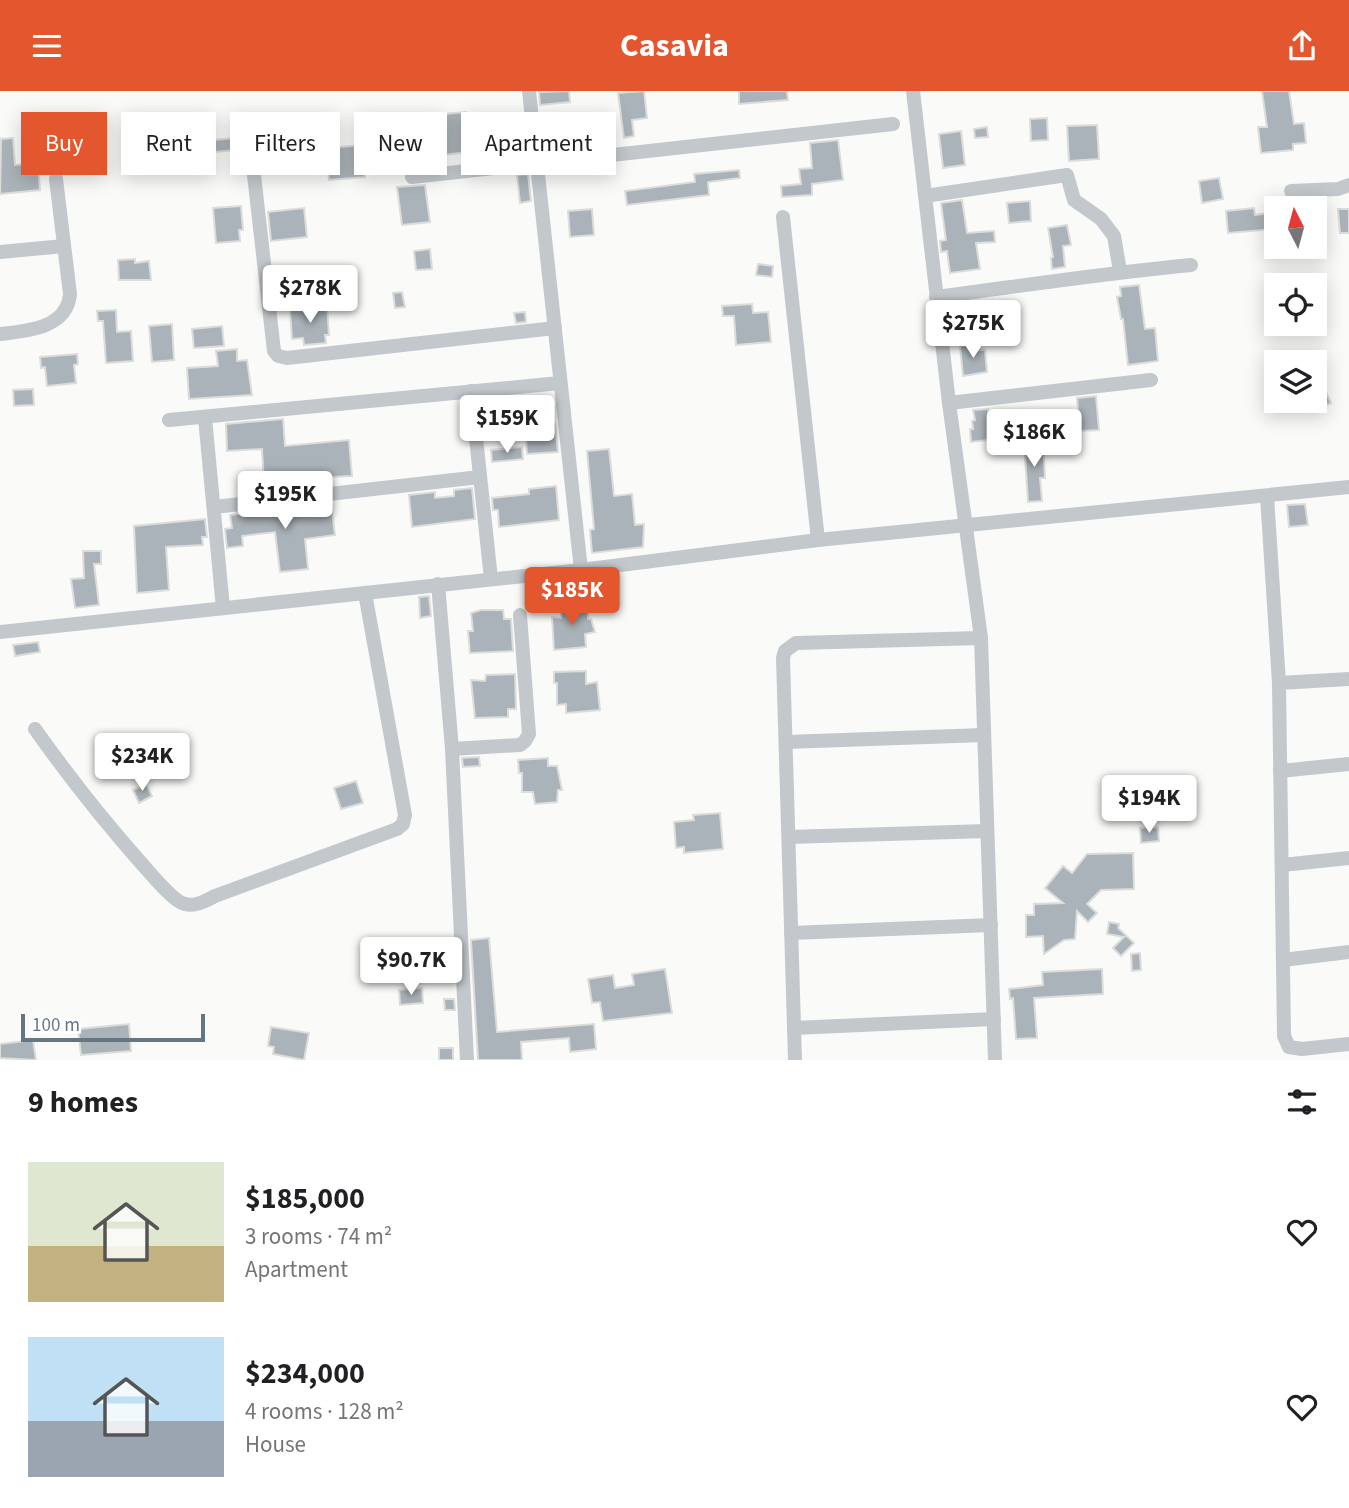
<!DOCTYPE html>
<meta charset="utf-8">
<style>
:root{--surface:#fff;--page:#f2f2f2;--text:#202124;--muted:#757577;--accent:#e4572e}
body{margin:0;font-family:"Source Sans 3",sans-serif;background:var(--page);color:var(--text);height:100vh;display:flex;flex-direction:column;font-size:26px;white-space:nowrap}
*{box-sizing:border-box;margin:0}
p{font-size:23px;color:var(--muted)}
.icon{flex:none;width:38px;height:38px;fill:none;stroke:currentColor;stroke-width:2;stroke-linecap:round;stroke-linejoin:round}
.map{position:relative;height:969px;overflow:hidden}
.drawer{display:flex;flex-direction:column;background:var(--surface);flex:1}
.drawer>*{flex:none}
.top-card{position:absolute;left:21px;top:21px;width:700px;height:63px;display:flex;gap:14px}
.needle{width:46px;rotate:354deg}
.controls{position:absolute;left:1264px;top:105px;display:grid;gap:14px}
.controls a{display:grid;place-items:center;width:63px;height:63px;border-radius:0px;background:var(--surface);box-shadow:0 4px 18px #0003;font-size:35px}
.scale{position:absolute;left:21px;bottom:18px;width:184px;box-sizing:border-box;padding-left:7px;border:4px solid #657683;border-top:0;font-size:19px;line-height:24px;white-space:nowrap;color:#657683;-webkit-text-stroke:5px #fff;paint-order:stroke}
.price{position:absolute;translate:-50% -60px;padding:0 16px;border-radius:7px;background:#fff;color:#222;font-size:23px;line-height:46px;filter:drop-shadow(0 2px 4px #0008)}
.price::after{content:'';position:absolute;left:50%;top:42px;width:21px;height:16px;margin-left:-10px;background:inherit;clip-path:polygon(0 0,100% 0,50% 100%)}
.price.on{background:var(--accent);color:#fff}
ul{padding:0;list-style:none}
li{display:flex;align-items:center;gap:21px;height:175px;padding:0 28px}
li span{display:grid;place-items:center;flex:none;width:196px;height:140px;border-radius:0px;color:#555}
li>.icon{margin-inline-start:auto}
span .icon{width:84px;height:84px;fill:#fffc;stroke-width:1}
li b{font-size:30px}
h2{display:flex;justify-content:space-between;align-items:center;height:84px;padding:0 28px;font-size:30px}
.tag{padding:0 24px;border-radius:0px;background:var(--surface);box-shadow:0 4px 18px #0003;font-size:24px;line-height:63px}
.tag.on{background:var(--accent);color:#fff}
header{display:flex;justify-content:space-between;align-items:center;height:91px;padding:0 28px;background:var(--accent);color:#fff;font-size:32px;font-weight:700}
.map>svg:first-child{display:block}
</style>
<header><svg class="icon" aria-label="menu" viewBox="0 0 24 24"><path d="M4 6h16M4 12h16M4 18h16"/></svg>Casavia<svg class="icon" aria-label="share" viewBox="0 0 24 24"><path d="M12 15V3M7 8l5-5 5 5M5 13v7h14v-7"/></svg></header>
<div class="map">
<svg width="1349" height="969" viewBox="0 0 1349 969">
<rect width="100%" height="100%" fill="#fafaf8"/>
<g fill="#aab3b9" stroke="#dcdcda" stroke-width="2">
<polygon points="569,0 570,11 540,14 539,1"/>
<polygon points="644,0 647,27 632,29 634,45 624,47 618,2"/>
<polygon points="739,0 787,0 788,9 739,13"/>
<polygon points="1262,0 1289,0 1294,33 1304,32 1306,52 1293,53 1293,59 1261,62 1258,36 1267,36"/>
<polygon points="466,21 467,28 500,24 500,26 520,24 521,48 500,50 500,51 492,52 493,58 443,64 443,67 392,69 391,54 385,55 383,34 446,29 445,23"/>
<polygon points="1047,27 1048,49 1031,50 1030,28"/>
<polygon points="1097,34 1099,68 1069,70 1067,35"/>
<polygon points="987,36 988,46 975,47 974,38"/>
<polygon points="961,40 965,74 943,77 939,43"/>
<polygon points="308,45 309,59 362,54 365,86 329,89 327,74 281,78 282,47"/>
<polygon points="246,46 247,58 193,63 192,51"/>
<polygon points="13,47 15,74 38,72 40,99 0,103 1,48"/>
<polygon points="838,49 843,89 812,93 812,104 782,106 781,95 801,93 799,78 812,77 810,52"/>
<polygon points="254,61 256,72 241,74 239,62"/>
<polygon points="739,79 740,87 708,91 709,104 627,114 625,100 695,91 694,83"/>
<polygon points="528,83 531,110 520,112 517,84"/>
<polygon points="1219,87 1223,108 1202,112 1199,90"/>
<polygon points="425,94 430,131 402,134 397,96"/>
<polygon points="962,109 967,142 994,140 995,151 976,152 980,178 950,182 947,160 941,161 940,150 946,149 941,112"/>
<polygon points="1030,110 1031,130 1009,132 1007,112"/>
<polygon points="241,115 243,139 239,139 240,150 216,152 213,117"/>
<polygon points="304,117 307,146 271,150 268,121"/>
<polygon points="1254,117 1255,124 1276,121 1276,138 1228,142 1226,120"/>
<polygon points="592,118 594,144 570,146 568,120"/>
<polygon points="1338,118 1349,118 1349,142 1340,142"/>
<polygon points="1067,134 1071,154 1063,155 1065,176 1052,178 1051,167 1053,166 1048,137"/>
<polygon points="430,158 432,178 416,179 414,160"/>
<polygon points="135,168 135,172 149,170 151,189 119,189 118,169"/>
<polygon points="758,173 773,175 772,186 756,184"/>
<polygon points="1139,194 1145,238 1155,237 1158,270 1128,274 1123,228 1121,228 1117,206 1121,205 1120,196"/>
<polygon points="402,201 405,216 395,217 393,202"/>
<polygon points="752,213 753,222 768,221 771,251 736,254 734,225 723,225 722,215"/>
<polygon points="327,215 329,244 325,244 326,252 304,254 303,247 292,248 290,219"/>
<polygon points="116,219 117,241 131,240 133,270 106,272 103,230 98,230 97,220"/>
<polygon points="525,221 526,231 516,232 514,222"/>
<polygon points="172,233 174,269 152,271 149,235"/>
<polygon points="222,235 224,255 194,257 192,238"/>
<polygon points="978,252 978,259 985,259 987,281 963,285 960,255"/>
<polygon points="237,258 237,270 247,269 252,304 189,308 187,277 218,275 216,260"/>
<polygon points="77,263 78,273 74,274 76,292 47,295 45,276 41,277 40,266"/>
<polygon points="33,298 34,314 14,315 13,299"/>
<polygon points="1327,303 1331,312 1321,317 1316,308"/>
<polygon points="1096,305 1099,339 1080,340 1077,307"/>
<polygon points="517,306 521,336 488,340 484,309"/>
<polygon points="988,318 989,329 994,329 996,348 971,351 970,338 973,338 972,330 975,329 973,319"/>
<polygon points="283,328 285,355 349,349 352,385 292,388 292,391 264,393 262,358 227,360 226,333"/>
<polygon points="555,333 558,361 527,363 525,335"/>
<polygon points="1043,349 1045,387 1040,387 1042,410 1028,411 1024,350"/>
<polygon points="522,356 523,368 492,371 491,359"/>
<polygon points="609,358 614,405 632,403 635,434 644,433 643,456 592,462 590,439 594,438 587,360"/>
<polygon points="556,395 559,429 499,436 498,419 493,419 492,407 529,403 529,398"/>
<polygon points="472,397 475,428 412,436 409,404 435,401 435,407 454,405 454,399"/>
<polygon points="331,412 335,444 305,448 308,478 280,481 275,441 242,445 243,455 227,457 225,438 232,437 230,424"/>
<polygon points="1305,413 1308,434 1289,436 1287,414"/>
<polygon points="205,428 207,446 202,446 203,454 166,456 169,499 137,502 134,435"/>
<polygon points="83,460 101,460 101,473 94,473 99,514 75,517 71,488 84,487"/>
<polygon points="429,505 431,525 420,527 419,506"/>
<polygon points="588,511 588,528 591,528 595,541 585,543 586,556 554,559 552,526 561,527 561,516"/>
<polygon points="481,519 503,519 504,528 511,528 513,560 470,562 468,540 473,540 471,522"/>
<polygon points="38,551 40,561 15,565 13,554"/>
<polygon points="586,580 586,593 597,591 600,619 566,622 566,613 557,614 557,592 554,592 554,581"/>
<polygon points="515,583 516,618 508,618 508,626 475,627 471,589 485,590 486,584"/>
<polygon points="479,666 480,675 463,676 462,667"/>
<polygon points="548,667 548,675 557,675 562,699 558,699 557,711 535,713 533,701 522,701 522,682 519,682 518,669"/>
<polygon points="356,690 363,712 341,718 334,697"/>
<polygon points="146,693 152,705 139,712 133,699"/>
<polygon points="720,722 723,758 684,762 684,756 676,757 674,731 694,729 693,724"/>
<polygon points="1158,736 1159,750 1141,752 1140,737"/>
<polygon points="1133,762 1134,798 1101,799 1087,813 1097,822 1088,831 1077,820 1075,848 1064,849 1044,863 1043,845 1026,846 1026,824 1034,824 1034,813 1063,812 1045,797 1063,775 1072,782 1087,763"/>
<polygon points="1109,831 1119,833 1118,837 1134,852 1121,865 1113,857 1124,846 1107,843"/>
<polygon points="489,847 497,941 594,933 596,958 570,961 569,947 521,951 522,969 478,969 471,849"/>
<polygon points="1140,862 1141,879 1132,880 1131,863"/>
<polygon points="665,878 672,922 603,930 600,911 592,912 588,888 613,884 615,897 634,894 632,883"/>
<polygon points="1102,878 1103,903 1034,907 1037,947 1016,948 1013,907 1010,908 1009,898 1043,894 1042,881"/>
<polygon points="422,897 423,912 400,914 399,899"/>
<polygon points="444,908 454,908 455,919 445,919"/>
<polygon points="129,933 131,960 81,964 78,938"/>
<polygon points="271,936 309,942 304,969 273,963 274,956 268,955"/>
<polygon points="33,949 36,969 0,967 0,953"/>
<rect x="439" y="957" width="14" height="12"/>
</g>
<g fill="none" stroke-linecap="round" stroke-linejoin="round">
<g stroke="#c3c8cc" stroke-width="14">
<polyline points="529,0 581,479"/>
<polyline points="913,0 949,312 981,547 995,969"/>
<polyline points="254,84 274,260 278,265 287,267 555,237"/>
<polyline points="412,86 893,33"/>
<polyline points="1291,100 1338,98 1349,94"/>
<polyline points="925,105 1067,84 1074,109 1101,128 1114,145 1120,180"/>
<polyline points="783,126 818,449"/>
<polyline points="0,161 64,155"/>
<path d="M936,206C1021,195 1106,182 1191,174"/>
<path d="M0,243C28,240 67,237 70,203L56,88"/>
<polyline points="471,300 491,488"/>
<polyline points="949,312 1151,289"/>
<polyline points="205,327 223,517"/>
<polyline points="169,329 560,292"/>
<polyline points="1267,405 1279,592 1349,588"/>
<polyline points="214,416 480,386"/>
<polyline points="438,493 452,658 467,969"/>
<polyline points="0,541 581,479 818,449 1349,396"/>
<polyline points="1279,592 1284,945 1289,956 1302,958 1349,953"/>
<path d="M35,638C69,686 103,729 142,773C152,784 168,804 180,811C192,818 205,810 215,805L397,738L403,733L405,724L365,502"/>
<polyline points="786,651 984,644"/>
<polyline points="452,658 520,654 525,650 529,643 520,524"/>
<polyline points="1280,680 1349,673"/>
<polyline points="789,746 987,740"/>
<polyline points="1282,774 1349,767"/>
<polyline points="791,842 991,834"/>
<polyline points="1283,869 1349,861"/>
<polyline points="794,937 994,928"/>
<polyline points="795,969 783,567 785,560 796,552 981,547"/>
</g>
</g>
</svg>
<div class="controls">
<a><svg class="needle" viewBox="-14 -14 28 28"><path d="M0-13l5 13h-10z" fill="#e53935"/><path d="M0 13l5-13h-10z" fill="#757577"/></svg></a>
<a><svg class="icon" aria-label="locate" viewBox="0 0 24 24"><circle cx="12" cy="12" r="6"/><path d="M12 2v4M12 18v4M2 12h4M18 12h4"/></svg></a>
<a><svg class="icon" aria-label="layers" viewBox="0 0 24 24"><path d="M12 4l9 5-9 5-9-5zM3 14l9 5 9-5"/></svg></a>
</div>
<div class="scale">100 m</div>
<b class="price" style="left:310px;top:234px">$278K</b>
<b class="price" style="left:973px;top:269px">$275K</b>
<b class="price" style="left:507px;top:364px">$159K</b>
<b class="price" style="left:1034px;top:378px">$186K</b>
<b class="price" style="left:285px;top:440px">$195K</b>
<b class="price on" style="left:572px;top:536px">$185K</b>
<b class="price" style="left:142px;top:702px">$234K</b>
<b class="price" style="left:1149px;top:744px">$194K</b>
<b class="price" style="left:411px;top:906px">$90.7K</b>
<div class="top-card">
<a class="tag on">Buy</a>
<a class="tag">Rent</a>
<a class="tag">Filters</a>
<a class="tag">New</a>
<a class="tag">Apartment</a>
</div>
</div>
<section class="drawer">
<h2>9 homes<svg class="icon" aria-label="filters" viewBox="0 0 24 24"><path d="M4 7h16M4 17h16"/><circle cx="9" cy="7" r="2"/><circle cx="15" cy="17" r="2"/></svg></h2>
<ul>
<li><span style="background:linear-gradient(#dfe7d0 60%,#c2b280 0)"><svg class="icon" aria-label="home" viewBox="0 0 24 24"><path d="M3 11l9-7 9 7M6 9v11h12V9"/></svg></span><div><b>$185,000</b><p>3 rooms · 74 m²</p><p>Apartment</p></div><svg class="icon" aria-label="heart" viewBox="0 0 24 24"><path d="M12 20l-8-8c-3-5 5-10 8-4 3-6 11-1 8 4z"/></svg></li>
<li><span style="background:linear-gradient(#bfe0f5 60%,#9aa5b1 0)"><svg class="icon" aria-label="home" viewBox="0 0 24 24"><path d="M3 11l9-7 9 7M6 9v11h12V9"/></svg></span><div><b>$234,000</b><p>4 rooms · 128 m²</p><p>House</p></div><svg class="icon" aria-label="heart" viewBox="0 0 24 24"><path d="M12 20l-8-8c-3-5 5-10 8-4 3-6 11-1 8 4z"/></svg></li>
</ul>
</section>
